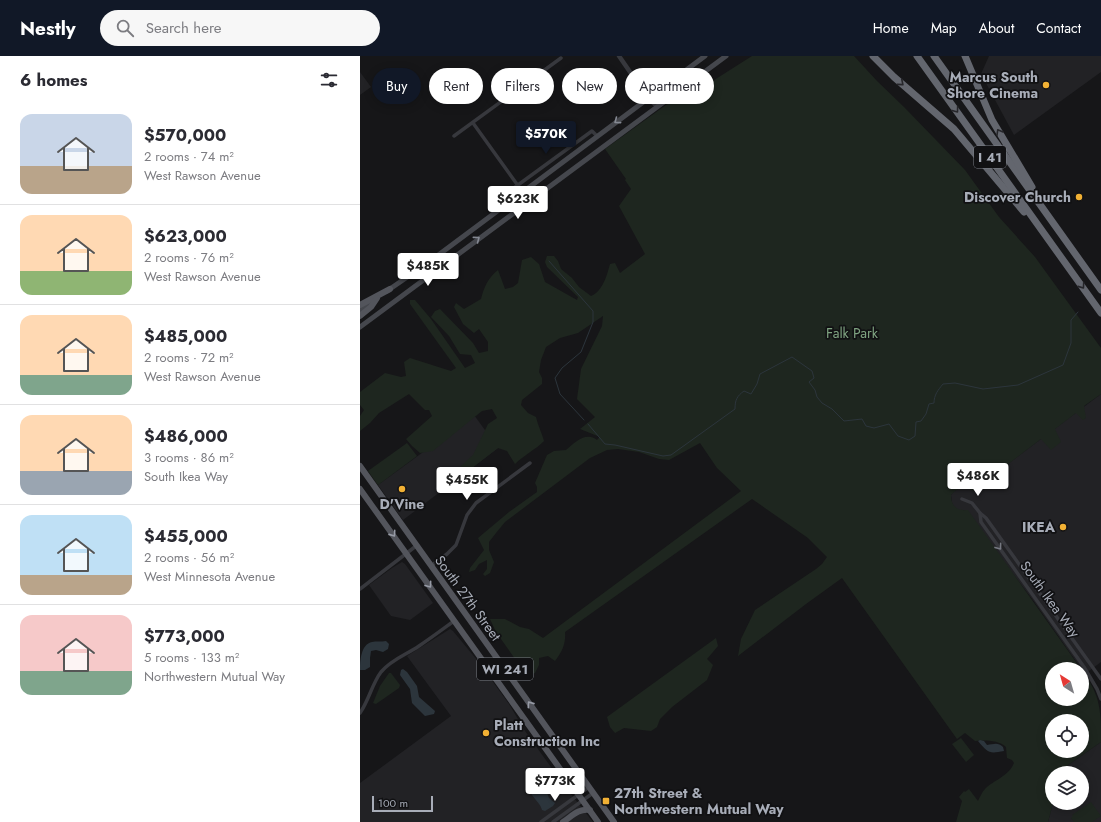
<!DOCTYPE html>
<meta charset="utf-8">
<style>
:root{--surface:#fff;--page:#f7f7f7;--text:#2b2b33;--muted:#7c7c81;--line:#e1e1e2;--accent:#111827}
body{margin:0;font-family:Jost,sans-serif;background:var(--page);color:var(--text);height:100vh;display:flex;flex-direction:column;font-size:15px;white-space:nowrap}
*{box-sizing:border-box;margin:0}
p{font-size:13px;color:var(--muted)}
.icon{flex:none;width:22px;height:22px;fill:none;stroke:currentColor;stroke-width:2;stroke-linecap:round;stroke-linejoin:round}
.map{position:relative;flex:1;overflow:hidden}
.details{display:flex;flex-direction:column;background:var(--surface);width:360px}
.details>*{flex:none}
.banner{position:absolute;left:12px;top:12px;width:380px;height:36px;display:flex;gap:8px}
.needle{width:26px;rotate:323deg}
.tools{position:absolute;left:685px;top:606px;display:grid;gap:8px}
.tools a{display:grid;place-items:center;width:44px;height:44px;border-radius:50%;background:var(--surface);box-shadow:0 2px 10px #0003;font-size:20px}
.scale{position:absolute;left:12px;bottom:10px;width:61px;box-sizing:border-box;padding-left:4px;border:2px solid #a8adb8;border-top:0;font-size:11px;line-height:14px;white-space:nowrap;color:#a8adb8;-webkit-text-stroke:3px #111113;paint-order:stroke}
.price{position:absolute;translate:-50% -34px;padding:0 9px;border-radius:4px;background:#fff;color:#222;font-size:13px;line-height:26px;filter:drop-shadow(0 1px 2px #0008)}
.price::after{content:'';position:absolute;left:50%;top:24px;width:12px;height:9px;margin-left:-6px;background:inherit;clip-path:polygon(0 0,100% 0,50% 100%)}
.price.selected{background:var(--accent);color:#fff}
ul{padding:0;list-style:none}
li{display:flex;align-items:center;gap:12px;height:100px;padding:0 20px}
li+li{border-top:1px solid var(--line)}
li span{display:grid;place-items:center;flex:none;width:112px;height:80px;border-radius:12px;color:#555}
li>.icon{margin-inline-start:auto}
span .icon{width:48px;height:48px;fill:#fffc;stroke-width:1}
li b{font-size:17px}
h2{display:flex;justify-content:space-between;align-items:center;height:48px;padding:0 20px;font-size:17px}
.chip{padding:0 14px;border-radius:18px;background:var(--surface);box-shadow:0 2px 10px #0003;font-size:14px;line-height:36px}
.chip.selected{background:var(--accent);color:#fff}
header{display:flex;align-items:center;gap:24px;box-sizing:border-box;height:56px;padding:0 20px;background:var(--accent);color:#fff}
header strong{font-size:19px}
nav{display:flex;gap:22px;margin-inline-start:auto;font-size:14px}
.search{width:280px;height:36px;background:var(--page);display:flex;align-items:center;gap:10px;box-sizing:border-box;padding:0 14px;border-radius:22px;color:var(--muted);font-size:15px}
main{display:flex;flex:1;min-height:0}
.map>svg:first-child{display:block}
</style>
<header>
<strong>Nestly</strong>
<div class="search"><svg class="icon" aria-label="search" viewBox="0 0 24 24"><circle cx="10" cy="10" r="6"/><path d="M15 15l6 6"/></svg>Search here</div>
<nav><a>Home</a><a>Map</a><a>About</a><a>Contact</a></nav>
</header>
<main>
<section class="details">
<h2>6 homes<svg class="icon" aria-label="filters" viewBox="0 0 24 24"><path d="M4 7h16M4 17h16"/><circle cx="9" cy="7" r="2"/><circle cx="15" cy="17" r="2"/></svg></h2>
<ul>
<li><span style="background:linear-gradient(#c9d6e8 65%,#b9a48a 0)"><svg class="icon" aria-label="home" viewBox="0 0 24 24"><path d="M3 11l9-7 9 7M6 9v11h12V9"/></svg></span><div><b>$570,000</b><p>2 rooms · 74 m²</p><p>West Rawson Avenue</p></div></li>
<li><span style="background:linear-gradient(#ffd9b3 70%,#8fb573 0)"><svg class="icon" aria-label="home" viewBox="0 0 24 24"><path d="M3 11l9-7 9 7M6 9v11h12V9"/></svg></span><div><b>$623,000</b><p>2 rooms · 76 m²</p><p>West Rawson Avenue</p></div></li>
<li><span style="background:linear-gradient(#ffd9b3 75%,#7fa58c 0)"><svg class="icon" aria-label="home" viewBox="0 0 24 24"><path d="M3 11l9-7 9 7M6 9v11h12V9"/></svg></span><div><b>$485,000</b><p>2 rooms · 72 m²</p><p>West Rawson Avenue</p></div></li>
<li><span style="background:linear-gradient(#ffd9b3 70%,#9aa5b1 0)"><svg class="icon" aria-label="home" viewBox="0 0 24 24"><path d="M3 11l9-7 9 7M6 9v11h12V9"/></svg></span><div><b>$486,000</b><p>3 rooms · 86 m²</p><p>South Ikea Way</p></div></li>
<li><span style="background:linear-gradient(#bfe0f5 75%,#b9a48a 0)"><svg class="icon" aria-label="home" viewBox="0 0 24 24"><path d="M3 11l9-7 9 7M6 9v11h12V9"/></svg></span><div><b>$455,000</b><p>2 rooms · 56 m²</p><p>West Minnesota Avenue</p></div></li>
<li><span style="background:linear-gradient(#f6c9c9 70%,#7fa58c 0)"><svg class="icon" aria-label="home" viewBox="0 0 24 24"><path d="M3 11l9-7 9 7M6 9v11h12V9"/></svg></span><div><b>$773,000</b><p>5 rooms · 133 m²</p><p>Northwestern Mutual Way</p></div></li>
</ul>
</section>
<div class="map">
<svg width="741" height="766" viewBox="0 0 741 766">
<rect width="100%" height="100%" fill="#161618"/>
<g fill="#222225">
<polygon points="629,0 741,0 741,16 654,79 621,18"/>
<polygon points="0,16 11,31 0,39"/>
<polygon points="741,338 741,606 725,618 673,544 604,454 598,454 594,451 592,447 591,439 594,435 600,432 609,432 613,434"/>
<polygon points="114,359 138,392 43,464 18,429"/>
<polygon points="42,506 45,508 73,547 50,564 31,560 9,529 32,512"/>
<polygon points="90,573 93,575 117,604 149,648 165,675 206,732 233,766 0,766 0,727 91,660 47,600"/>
<polygon points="741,686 741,766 688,766 693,747 722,747 722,717 700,717 701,714"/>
</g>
<g fill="#1e261f" fill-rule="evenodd">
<path d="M392,0H494L517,25L544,51L605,114L639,161L675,201L741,292V338L724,350L726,362L723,364L716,357L695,373L701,386L691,394L681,383L613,435C605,429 597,432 591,439C591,451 598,455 608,454L721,613H692V643H722V614C741,641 741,654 741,686L701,714L700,717H692L693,747L688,766H596L602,745L599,741L604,735L605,736L609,733L618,745C620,741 622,736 625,733C634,724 649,720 654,707L652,704L647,702L646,691C639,684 624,684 615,685L605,677L597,683L482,522L446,548L378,600L381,583L395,554L456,513L462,508L467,501L448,482L392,443L205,576C206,588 202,596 195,605L188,600L179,602V609L175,617L167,620L136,576L130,563H145L160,571L169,573L183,582L381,435L357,412L340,387L309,404L299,403L279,396L258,393L247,394L230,402L145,466L136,477L129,486V494L134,506L130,517L125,520L123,518L127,513V504L119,508L115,514L109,516L110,512L124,494L118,482L149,456L177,436V431L175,427L187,399L194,395L206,394C214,387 226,375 237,384L240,381L220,373L235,361L217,343L221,313L242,270L243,260L218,277L200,282L186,291L181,304L179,316L182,322V328L162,344L161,349L168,357L176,361C178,370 182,377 184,385C175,394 164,399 155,408L147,395L138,392L90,429L101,410L113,399L128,368L137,362L132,353L122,355L73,395L60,397L52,390L46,383L72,360L69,354H65L49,338L19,357L10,367L0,375V360L4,354L0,349V336L25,317L41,321L46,320L44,306L50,302L91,315L96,312L50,248V244H55L71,263L105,312L115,307L111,299L100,298L89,280L71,261L75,255L80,253L113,287L119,297L128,295V286L119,273L114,277L103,268L94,251L96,247L104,253L121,243C124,231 128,222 138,214L145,233L153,231L158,227L162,204L171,201L179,208L185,226L217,244L218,241L187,211L185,206L187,200H194L198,205L201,213L212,222L219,231L231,240C243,235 247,219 250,208L255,207L260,217L285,198L259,150L271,133L265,124L266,123L245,93L306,49L334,34L340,33ZM692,665H722V695H692Z"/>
<polygon points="47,387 57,400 18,429 8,415"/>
<polygon points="356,582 358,590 347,603 353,609 347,624 312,651 300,663 297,671 291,675 264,672 255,677 250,671 247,661"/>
<polygon points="29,617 31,617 40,629 39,632 16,648 13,647 20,630"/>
<polygon points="601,682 614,699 606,706 592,688"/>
<polygon points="731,746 741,760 732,766 714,766 711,762 713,760 712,759"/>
</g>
<g fill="#2c353c">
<path d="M26,585L29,588L28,593L23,596L16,594L11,595L10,602V611L5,614H0C0,605 1,588 12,586C16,585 21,586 26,585Z"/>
<polygon points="43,613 47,616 57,630 59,641 75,655 74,658 65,660 52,647 50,633 40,619 41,614"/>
<path d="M620,684L624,685L627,689C634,688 638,686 643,691L644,695C629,698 628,697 618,685Z"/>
<path d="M179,727L184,729L189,742L195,747L193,750L185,755L182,754C180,743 160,736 179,727Z"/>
</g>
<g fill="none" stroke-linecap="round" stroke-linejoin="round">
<g stroke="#2c353c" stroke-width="1">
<polyline points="189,205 233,255 233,266 221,296 202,312 195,322 200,338 224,364"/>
<path d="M228,368L245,388L255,389L303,400L311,399L375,353C375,344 377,340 384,335L391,338L397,328L400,318L432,301L452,315L454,322L449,326L455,334L457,341L462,347L472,353L484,365L502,363L506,370L514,372L529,368L538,380L549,384L555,380L556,366L561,365L566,358L569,348L574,347C574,339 578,334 583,328L595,327L623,333L658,329L703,309L711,287V264L718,256"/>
</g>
<g stroke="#37383d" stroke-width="3.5">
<polyline points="113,67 169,145"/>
<polyline points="94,80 201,2"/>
<polyline points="136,145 232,75 237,80"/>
<polyline points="602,443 612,447 620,457 626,462 741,623"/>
<polyline points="620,457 621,466 724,611 737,633 741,643"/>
<polyline points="71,510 87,498 96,489 107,459 116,447 170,407"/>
<polyline points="0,533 56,490"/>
<path d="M0,657C9,644 12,628 21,616C32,603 46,599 59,590C71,582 83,573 94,565"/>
<polyline points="181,766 229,731"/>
<polyline points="193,766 233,737"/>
</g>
<polyline stroke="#37383d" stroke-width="4.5" points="259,0 288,42 297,50"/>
<g stroke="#45474d" stroke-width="5">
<polyline points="27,235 69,206 345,0"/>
<polyline points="0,255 14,244"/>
<polyline points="0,271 366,0"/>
</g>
<g stroke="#53555c" stroke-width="6">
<polyline points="0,249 30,233"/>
<polyline points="0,260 11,251 17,242"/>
<polyline points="0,410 254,766"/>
<polyline points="0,433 238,766"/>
<path d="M203,766C212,760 219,752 230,754"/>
</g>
<g stroke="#63666e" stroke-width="7">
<polyline points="513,0 534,21 594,73 664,156"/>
<polyline points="557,0 741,257"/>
<polyline points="574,0 741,234"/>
<polyline points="605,0 632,64 672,131"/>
</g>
</g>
<defs><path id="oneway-chevron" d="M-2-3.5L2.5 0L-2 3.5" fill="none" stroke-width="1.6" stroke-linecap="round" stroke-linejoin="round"/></defs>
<g stroke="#26262a">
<use href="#oneway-chevron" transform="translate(541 27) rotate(40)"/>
<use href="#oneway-chevron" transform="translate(596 54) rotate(54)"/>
<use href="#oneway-chevron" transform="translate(639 76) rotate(-120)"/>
<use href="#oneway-chevron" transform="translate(722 230) rotate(55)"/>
</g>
<g stroke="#858993">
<use href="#oneway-chevron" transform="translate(257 65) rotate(143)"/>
<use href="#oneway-chevron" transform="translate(117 183) rotate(-37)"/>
</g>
<g stroke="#979ba6">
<use href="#oneway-chevron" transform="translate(33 478) rotate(55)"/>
<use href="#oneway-chevron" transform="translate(69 529) rotate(54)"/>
<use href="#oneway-chevron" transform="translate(170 648) rotate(-125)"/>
</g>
<use stroke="#757881" href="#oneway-chevron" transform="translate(639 491) rotate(54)"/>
<g fill="#f2b134" stroke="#111113" stroke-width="1.5">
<circle cx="686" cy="29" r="4"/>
<circle cx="719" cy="141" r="4"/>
<circle cx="42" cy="433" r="4"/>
<circle cx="703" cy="471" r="4"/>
<circle cx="126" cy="677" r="4"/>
<rect x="242" y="741" width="8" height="8" rx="2"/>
</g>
<g text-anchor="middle" stroke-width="3.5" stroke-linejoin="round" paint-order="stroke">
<g fill="#111113" stroke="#7b7e86" stroke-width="1">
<rect x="614" y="90" width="32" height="22" rx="3"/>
<rect x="117" y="602" width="56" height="22" rx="3"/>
</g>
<g font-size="13" font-weight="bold" fill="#a8adb8">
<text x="630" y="106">I 41</text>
<text x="145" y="618">WI 241</text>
</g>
<g font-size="14" font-weight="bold" fill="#a8adb8" stroke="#111113" text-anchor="end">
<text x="678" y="26">Marcus South<tspan x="678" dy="16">Shore Cinema</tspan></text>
<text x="711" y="146">Discover Church</text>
<text x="42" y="453" text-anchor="middle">D'Vine</text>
<text x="695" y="476">IKEA</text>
<text x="134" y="674" text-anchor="start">Platt<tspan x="134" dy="16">Construction Inc</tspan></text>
<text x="254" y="742" text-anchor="start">27th Street &amp;<tspan x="254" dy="16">Northwestern Mutual Way</tspan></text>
</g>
<g font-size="14" fill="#7fa381" stroke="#111113">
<text x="492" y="282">Falk Park</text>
</g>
<g font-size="14" fill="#a8adb8" stroke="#111113">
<text transform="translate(108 542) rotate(54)" y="5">South 27th Street</text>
<text transform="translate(690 543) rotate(54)" y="5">South Ikea Way</text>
</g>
</g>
</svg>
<div class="tools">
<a><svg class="needle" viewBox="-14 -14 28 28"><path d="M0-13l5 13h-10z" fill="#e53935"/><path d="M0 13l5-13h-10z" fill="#7c7c81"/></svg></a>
<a><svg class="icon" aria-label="locate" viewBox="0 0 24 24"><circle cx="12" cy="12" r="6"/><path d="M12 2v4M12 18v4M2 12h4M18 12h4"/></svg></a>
<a><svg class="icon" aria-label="layers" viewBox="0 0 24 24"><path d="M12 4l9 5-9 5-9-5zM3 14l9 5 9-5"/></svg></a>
</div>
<div class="scale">100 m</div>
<b class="price selected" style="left:186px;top:99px">$570K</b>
<b class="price" style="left:158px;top:164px">$623K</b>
<b class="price" style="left:68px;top:231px">$485K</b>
<b class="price" style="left:618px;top:441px">$486K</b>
<b class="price" style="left:107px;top:445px">$455K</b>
<b class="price" style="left:195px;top:746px">$773K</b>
<div class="banner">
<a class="chip selected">Buy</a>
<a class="chip">Rent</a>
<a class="chip">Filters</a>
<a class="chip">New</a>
<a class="chip">Apartment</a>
</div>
</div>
</main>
